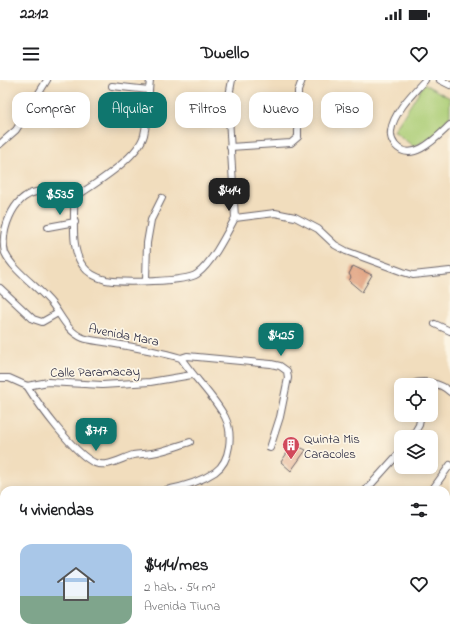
<!DOCTYPE html>
<html lang="es">
<meta charset="utf-8">
<style>
:root{--surface:#fff;--page:#f2f2f2;--text:#202124;--muted:#757577;--line:#e0e0e0;--accent:#0f766e}
body{margin:0;font-family:"Indie Flower",sans-serif;background:var(--page);color:var(--text);height:100vh;display:flex;flex-direction:column;font-size:15px;white-space:nowrap}
*{box-sizing:border-box;margin:0}
p{font-size:13px;color:var(--muted)}
.icon{flex:none;width:22px;height:22px;fill:none;stroke:currentColor;stroke-width:2;stroke-linecap:round;stroke-linejoin:round}
.map{position:relative;flex:1;overflow:hidden}
.details{position:absolute;left:0px;top:406px;width:450px;height:156px;display:flex;flex-direction:column;background:var(--surface);border-radius:12px 12px 0 0;box-shadow:0 2px 10px #0003}
.details>*{flex:none}
.top-card{position:absolute;left:12px;top:12px;width:426px;height:36px;display:flex;gap:8px}
.fabs{position:absolute;left:394px;top:298px;display:grid;gap:8px}
.fabs a{display:grid;place-items:center;width:44px;height:44px;border-radius:8px;background:var(--surface);box-shadow:0 2px 10px #0003;font-size:20px}
.price{position:absolute;translate:-50% -34px;padding:0 9px;border-radius:8px;background:var(--accent);color:#fff;font-size:13px;line-height:26px;filter:drop-shadow(0 1px 2px #0008)}
.price::after{content:'';position:absolute;left:50%;top:24px;width:12px;height:9px;margin-left:-6px;background:inherit;clip-path:polygon(0 0,100% 0,50% 100%)}
.price.current{background:#222;color:#fff}
ul{padding:0;list-style:none}
li{display:flex;align-items:center;gap:12px;height:100px;padding:0 20px}
li+li{border-top:1px solid var(--line)}
li span{display:grid;place-items:center;flex:none;width:112px;height:80px;border-radius:12px;color:#555}
li>.icon{margin-inline-start:auto}
span .icon{width:48px;height:48px;fill:#fffc;stroke-width:1}
li b{font-size:17px}
h2{display:flex;justify-content:space-between;align-items:center;height:48px;padding:0 20px;font-size:17px}
.tag{padding:0 14px;border-radius:12px;background:var(--surface);box-shadow:0 2px 10px #0003;font-size:14px;line-height:36px}
.tag.current{background:var(--accent);color:#fff}
.status{display:flex;justify-content:space-between;align-items:center;height:28px;padding:0 20px;background:var(--surface);direction:ltr}
.status svg{height:11px;fill:currentColor}
header{display:flex;justify-content:space-between;align-items:center;height:52px;padding:0 20px;background:var(--surface);font-size:18px;font-weight:700}
.map>svg:first-child{display:block}
</style>
<div class="status"><b>22:12</b><svg viewBox="0 0 49 12"><path d="M0 12V9h3v3zM5 12V6h3v6zM10 12V3h3v9zM15 12V0h3v12zM26 1h20v11H26zM47 4h2v5h-2z"/></svg></div>
<header><svg class="icon" aria-label="menu" viewBox="0 0 24 24"><path d="M4 6h16M4 12h16M4 18h16"/></svg>Dwello<svg class="icon" aria-label="heart" viewBox="0 0 24 24"><path d="M12 20l-8-8c-3-5 5-10 8-4 3-6 11-1 8 4z"/></svg></header>
<div class="map">
<svg width="450" height="562" viewBox="0 0 450 562">
<rect width="100%" height="100%" fill="#fcf5e5"/>
<filter id="ink" filterUnits="userSpaceOnUse"><feTurbulence type="fractalNoise" baseFrequency=".025" numOctaves="2"/><feDisplacementMap in="SourceGraphic" scale="8" xChannelSelector="R" yChannelSelector="G"/><feConvolveMatrix kernelMatrix="1 2 1 2 8 2 1 2 1" color-interpolation-filters="sRGB"/></filter>
<filter id="wash" filterUnits="userSpaceOnUse"><feTurbulence type="fractalNoise" baseFrequency=".012" numOctaves="4" result="noise"/><feDisplacementMap in="SourceGraphic" scale="16" xChannelSelector="R" yChannelSelector="G"/><feGaussianBlur stdDeviation="0.9" result="paint"/><feColorMatrix in="noise" values="0 0 0 0 0 0 0 0 0 0 0 0 0 0 0 0 0 1.4 0 .05"/><feComposite in="paint" operator="in"/></filter>
<g filter="url(#wash)">
<rect width="100%" height="100%" fill="#f1ddbd"/>
<polygon fill="#abcd76" stroke="#667858" points="424,4 450,18 450,36 434,55 414,67 394,51"/>
<g id="blocks">
<g fill="#df9e7c">
<polygon points="353,186 372,195 362,212 349,201 351,197 349,194"/>
<polygon points="293,364 306,370 291,391 281,382"/>
</g>
</g>
</g>
<g filter="url(#ink)">
<use href="#blocks" fill-opacity="0" stroke="#6a6368" stroke-width="1"/>
<g fill="none" stroke-linecap="round" stroke-linejoin="round">
<defs>
<g id="minor">
<polyline points="232,0 228,21 235,138"/>
<path d="M425,0C413,13 393,33 391,51C390,57 392,61 395,65C412,85 438,56 450,45"/>
<polyline points="440,0 450,5"/>
<polyline points="112,6 149,10"/>
<polyline points="0,64 16,50 47,0"/>
<polyline points="230,67 291,63 298,57 298,11 302,0"/>
<path d="M74,118C62,113 49,109 36,112C12,117 0,152 5,173C14,192 40,208 53,225C62,237 68,252 83,258C91,261 102,261 110,263C134,267 157,271 181,278C194,298 214,316 225,337C233,353 231,381 215,392C200,402 182,407 166,410"/>
<path d="M74,118C75,138 70,169 83,186C88,193 98,198 106,200C121,203 186,202 197,194C212,183 226,155 235,138L275,133L295,137L318,149L335,165L346,171L403,192L413,195L450,191"/>
<path d="M74,118C94,104 138,78 144,55C148,38 148,18 150,0"/>
<polyline points="48,147 75,142"/>
<polyline points="146,200 147,163 151,140 162,118"/>
<polyline points="0,208 33,239 42,242 58,233"/>
<polyline points="435,244 450,251"/>
<polyline points="181,278 187,276 271,284 280,286 287,291 288,298 280,337 270,368"/>
<polyline points="0,298 9,298 27,306 48,302 102,305 150,302 192,295"/>
<path d="M411,305C422,299 441,303 450,312"/>
<path d="M27,306C39,325 74,374 95,383C107,388 122,378 133,375C139,374 146,374 152,373C165,371 177,366 190,362"/>
<polyline points="412,357 419,345 421,335"/>
<polyline points="366,410 401,371"/>
<polyline points="432,410 450,385"/>
<polyline points="446,449 450,443"/>
<polyline points="0,465 4,472"/>
<polyline points="0,496 4,493"/>
<polyline points="446,514 449,528 446,532"/>
<polyline points="94,562 102,558"/>
<polyline points="120,562 122,558"/>
<polyline points="252,562 258,558"/>
<polyline points="372,562 376,558"/>
<polyline points="426,562 428,558"/>
</g>
</defs>
<use href="#minor" stroke="#6a6368" stroke-width="8"/>
<use href="#minor" stroke="#fff" stroke-width="6"/>
</g>
</g>
<defs>
<symbol id="building-pin" viewBox="-11 -11 22 30"><path d="M0 17L-7.5 6A9.5 9.5 0 1 1 7.5 6Z" fill="#d1495b" stroke="#fcf5e5"/><path d="M-4-6H4V6H1V3H-1V6H-4ZM-2.5-4.3h1.7v1.8h-1.7ZM.8-4.3h1.7v1.8H.8ZM-2.5-1h1.7V.8h-1.7ZM.8-1h1.7V.8H.8Z" fill="#fff"/></symbol>
</defs>
<g fill-rule="evenodd">
<use href="#building-pin" x="281" y="355" width="20" height="27"/>
</g>
<g text-anchor="middle" stroke-width="3.5" stroke-linejoin="round" paint-order="stroke">
<g font-size="13" fill="#22223b" stroke="#fcf5e5">
<text transform="translate(124 254) rotate(11)" y="5">Avenida Mara</text>
<text transform="translate(95 291) rotate(-1)" y="5">Calle Paramacay</text>
</g>
<g font-size="13" fill="#22223b" stroke="#fcf5e5" text-anchor="start">
<text x="304" y="363">Quinta Mis<tspan x="304" dy="15">Caracoles</tspan></text>
</g>
</g>
</svg>
<div class="fabs">
<a><svg class="icon" aria-label="locate" viewBox="0 0 24 24"><circle cx="12" cy="12" r="6"/><path d="M12 2v4M12 18v4M2 12h4M18 12h4"/></svg></a>
<a><svg class="icon" aria-label="layers" viewBox="0 0 24 24"><path d="M12 4l9 5-9 5-9-5zM3 14l9 5 9-5"/></svg></a>
</div>
<b class="price current" style="left:229px;top:132px">$414</b>
<b class="price" style="left:60px;top:136px">$535</b>
<b class="price" style="left:281px;top:277px">$425</b>
<b class="price" style="left:96px;top:372px">$717</b>
<div class="top-card">
<a class="tag">Comprar</a>
<a class="tag current">Alquilar</a>
<a class="tag">Filtros</a>
<a class="tag">Nuevo</a>
<a class="tag">Piso</a>
</div>
<section class="details">
<h2>4 viviendas<svg class="icon" aria-label="filters" viewBox="0 0 24 24"><path d="M4 7h16M4 17h16"/><circle cx="9" cy="7" r="2"/><circle cx="15" cy="17" r="2"/></svg></h2>
<ul>
<li><span style="background:linear-gradient(#a9c7e8 65%,#7fa58c 0)"><svg class="icon" aria-label="home" viewBox="0 0 24 24"><path d="M3 11l9-7 9 7M6 9v11h12V9"/></svg></span><div><b>$414/mes</b><p>2 hab. · 54 m²</p><p>Avenida Tiuna</p></div><svg class="icon" aria-label="heart" viewBox="0 0 24 24"><path d="M12 20l-8-8c-3-5 5-10 8-4 3-6 11-1 8 4z"/></svg></li>
</ul>
</section>
</div>
